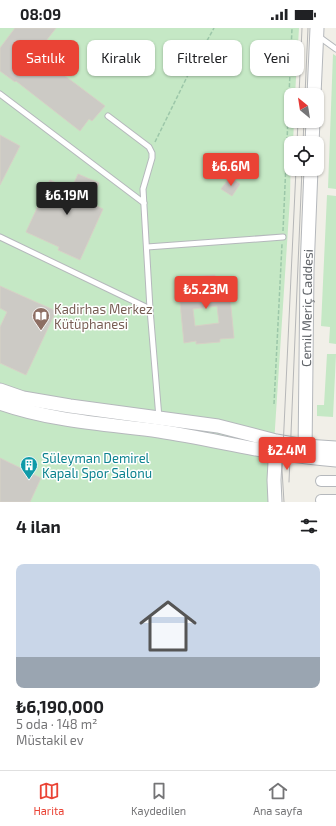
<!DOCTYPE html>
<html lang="tr">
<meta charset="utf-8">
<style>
:root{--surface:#fff;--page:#f2f2f2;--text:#202124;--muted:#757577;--line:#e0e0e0;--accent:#ea4335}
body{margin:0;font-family:"Exo 2",sans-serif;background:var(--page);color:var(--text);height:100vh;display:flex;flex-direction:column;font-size:15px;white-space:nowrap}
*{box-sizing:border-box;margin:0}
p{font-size:13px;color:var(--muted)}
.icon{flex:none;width:22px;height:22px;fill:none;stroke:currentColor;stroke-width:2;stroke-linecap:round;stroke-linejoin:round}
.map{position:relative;height:474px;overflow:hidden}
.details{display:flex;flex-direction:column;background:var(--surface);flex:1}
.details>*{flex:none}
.banner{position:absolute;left:12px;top:12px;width:312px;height:36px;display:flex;gap:8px}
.needle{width:26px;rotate:330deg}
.buttons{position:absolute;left:284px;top:60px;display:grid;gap:8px}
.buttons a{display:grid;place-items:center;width:40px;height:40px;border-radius:8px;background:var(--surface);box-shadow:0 1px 3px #0004;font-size:20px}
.price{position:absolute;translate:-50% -34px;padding:0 9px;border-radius:4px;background:var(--accent);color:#fff;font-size:13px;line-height:26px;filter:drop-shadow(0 1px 2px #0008)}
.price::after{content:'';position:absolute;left:50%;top:24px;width:12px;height:9px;margin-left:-6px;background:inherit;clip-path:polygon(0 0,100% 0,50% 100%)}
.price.current{background:#222;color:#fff}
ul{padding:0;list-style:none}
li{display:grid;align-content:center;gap:8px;height:212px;padding:0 16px}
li+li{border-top:1px solid var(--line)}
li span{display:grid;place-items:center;height:124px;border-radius:8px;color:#555}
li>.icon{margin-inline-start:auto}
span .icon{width:72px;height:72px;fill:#fffc;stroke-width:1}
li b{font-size:17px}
h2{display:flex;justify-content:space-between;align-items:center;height:48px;padding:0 16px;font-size:17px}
.chip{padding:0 14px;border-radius:8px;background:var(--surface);box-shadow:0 1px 3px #0004;font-size:14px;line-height:36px}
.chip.current{background:var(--accent);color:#fff}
.status{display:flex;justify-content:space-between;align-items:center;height:28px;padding:0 20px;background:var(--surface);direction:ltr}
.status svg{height:11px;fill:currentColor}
.dock{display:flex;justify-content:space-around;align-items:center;height:56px;border-top:1px solid var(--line);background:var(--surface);font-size:11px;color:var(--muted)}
.dock a{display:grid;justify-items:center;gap:2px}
.dock .current{color:var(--accent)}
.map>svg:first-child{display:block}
</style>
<div class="status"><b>08:09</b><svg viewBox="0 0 49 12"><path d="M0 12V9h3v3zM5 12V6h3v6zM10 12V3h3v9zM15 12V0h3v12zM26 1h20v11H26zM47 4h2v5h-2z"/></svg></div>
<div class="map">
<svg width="336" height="474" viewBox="0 0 336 474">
<rect width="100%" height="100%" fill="#f1efe8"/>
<g fill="#c5e8c5">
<polygon points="0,0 299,0 295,67 291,67 291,93 294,93 293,115 291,115 290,170 273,431 273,474 0,474"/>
<polygon points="333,26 336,28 336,161 328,160"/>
<polygon points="327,167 336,168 336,316 329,315 330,299 321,298"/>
<polygon points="327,326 336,326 333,389 317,388 317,377 324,377"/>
</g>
<g fill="#cccac5" stroke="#d6d1c6" fill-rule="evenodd">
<polygon points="15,0 56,0 36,26 105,78 92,93 89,91 80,103 16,53 15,54 0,43 0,20"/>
<polygon points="0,107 20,118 0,157"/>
<polygon points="78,146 99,155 90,175 103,181 80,232 58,222 59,219 26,204 50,152 71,162"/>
<polygon points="230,149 240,156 232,168 221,161"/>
<path d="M215,247V251L228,249L234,310L220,311V314L196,316V313L184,315L178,254L192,253V249ZM217,278L219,295L195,298L193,281Z"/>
<polygon points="0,258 56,283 26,347 0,335 0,299 7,284 0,280"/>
<polygon points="0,430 41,450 30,474 0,474"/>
</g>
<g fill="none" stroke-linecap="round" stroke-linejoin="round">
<defs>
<g id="service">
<polyline points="318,8 336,21"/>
<polyline points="0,66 144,175"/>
<polyline points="108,88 149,119 152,125 152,130 143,161 150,281 159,390"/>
<polyline points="0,209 150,281"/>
<polyline points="147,219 283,209"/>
</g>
<g id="minor">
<polyline points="321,453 336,453"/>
<polyline points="321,472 336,472"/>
</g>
<g id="tertiary">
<polyline points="314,67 317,0"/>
<polyline points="312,115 313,93"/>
<polyline points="0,362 23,370 70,378 218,398 276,413 305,418 336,420"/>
<path d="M0,375C51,393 106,396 159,403C218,412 276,428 336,432"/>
<path id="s1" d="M305,427L307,242L311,141"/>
<polyline points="275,474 274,452 276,416"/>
</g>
</defs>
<use href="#service" stroke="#b5b8bc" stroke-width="7"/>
<use href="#minor" stroke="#b5b8bc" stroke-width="12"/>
<use href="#tertiary" stroke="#b5b8bc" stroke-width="15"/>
<g stroke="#9cc7a9" stroke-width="1.5" stroke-dasharray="4 2" stroke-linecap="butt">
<polyline points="155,114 187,49 214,0"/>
<polyline points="283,203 292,0"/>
<polyline points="274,376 282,216"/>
</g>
<use href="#service" stroke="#fff" stroke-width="5"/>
<use href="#minor" stroke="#fff" stroke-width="10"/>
<use href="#tertiary" stroke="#fff" stroke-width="13"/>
<g stroke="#b6b7b8" stroke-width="1">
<polyline points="299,67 302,0"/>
<polyline points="305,67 308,0"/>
<polyline points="297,115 298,93"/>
<polyline points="303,115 304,93"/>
<polyline points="289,454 302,141"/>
<polyline points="284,474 282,442 296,141"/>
</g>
</g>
<defs>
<symbol id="library-pin" viewBox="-11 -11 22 30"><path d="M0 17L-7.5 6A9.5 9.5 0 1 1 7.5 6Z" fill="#8d6e63" stroke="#fff"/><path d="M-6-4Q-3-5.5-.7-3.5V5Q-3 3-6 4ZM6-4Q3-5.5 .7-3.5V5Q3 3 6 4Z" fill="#fff"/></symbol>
<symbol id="building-pin" viewBox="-11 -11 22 30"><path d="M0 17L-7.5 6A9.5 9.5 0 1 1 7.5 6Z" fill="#0f9aa8" stroke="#fff"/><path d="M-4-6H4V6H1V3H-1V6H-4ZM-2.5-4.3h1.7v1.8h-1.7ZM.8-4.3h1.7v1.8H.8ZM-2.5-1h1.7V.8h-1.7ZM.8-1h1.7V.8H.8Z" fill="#fff"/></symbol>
</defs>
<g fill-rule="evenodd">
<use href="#library-pin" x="31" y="278" width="20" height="27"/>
<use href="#building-pin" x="19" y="427" width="20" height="27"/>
</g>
<g text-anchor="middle" stroke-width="3" stroke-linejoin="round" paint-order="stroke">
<g font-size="13" fill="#5f6368" stroke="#fff">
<text dy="5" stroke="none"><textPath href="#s1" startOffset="147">Cemil Meriç Caddesi</textPath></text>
</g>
<g font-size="13" fill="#785e54" stroke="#fff" text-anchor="start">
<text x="54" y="286">Kadirhas Merkez<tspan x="54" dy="15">Kütüphanesi</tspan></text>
</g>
<g font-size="13" fill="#0d838f" stroke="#fff" text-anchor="start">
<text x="42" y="435">Süleyman Demirel<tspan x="42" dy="15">Kapalı Spor Salonu</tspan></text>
</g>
</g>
</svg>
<div class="buttons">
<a><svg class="needle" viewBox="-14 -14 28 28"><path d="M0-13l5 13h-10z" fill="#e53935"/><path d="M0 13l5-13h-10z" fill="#757577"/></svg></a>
<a><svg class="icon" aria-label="locate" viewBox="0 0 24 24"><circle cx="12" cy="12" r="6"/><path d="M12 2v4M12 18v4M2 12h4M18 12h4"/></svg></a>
</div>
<b class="price" style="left:231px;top:159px">₺6.6M</b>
<b class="price current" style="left:67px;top:188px">₺6.19M</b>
<b class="price" style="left:206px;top:282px">₺5.23M</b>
<b class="price" style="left:287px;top:443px">₺2.4M</b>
<div class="banner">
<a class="chip current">Satılık</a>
<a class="chip">Kiralık</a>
<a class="chip">Filtreler</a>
<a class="chip">Yeni</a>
</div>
</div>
<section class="details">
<h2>4 ilan<svg class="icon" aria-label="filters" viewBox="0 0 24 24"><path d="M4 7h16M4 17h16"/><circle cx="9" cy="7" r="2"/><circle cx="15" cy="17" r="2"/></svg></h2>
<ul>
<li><span style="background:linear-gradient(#c9d6e8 75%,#9aa5b1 0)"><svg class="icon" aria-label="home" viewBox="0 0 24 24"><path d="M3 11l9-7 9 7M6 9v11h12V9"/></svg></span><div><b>₺6,190,000</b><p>5 oda · 148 m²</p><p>Müstakil ev</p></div></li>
</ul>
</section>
<nav class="dock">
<a class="current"><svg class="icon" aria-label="map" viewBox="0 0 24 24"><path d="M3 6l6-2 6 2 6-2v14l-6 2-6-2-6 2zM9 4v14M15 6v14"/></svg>Harita</a>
<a><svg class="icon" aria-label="saved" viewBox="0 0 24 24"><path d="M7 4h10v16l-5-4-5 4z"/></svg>Kaydedilen</a>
<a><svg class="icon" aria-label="home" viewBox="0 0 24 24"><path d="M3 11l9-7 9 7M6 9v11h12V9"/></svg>Ana sayfa</a>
</nav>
